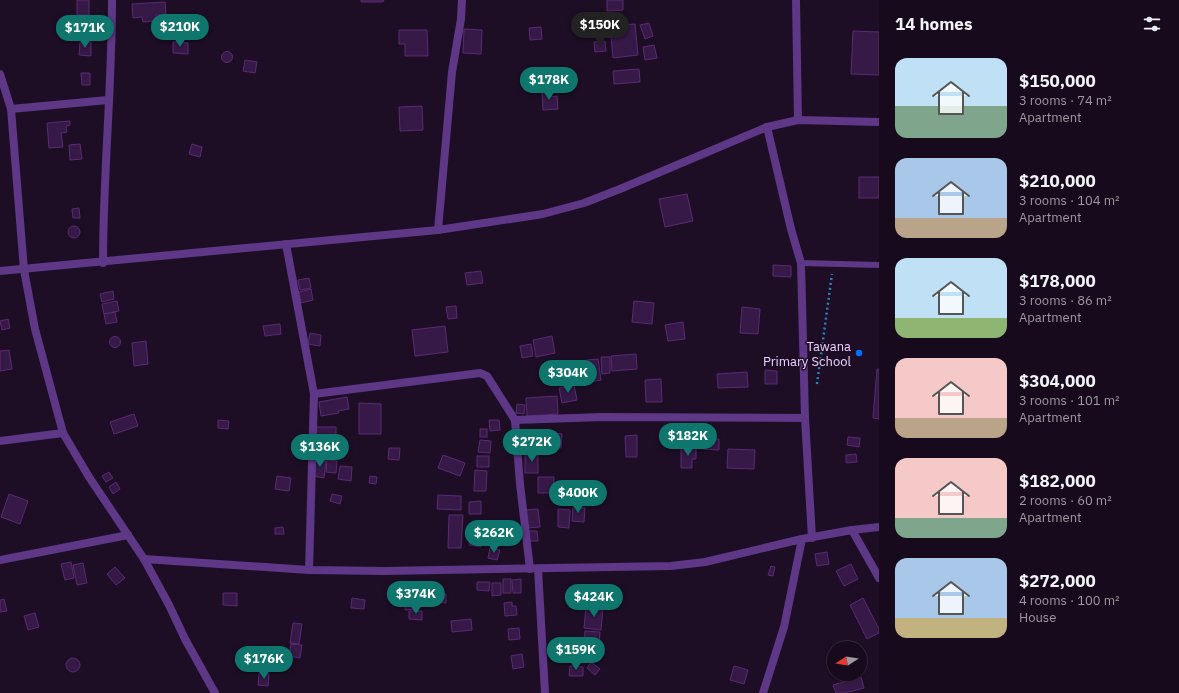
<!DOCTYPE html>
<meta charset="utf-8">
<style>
:root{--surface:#160a1c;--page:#231829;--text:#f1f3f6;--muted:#9e9aa3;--line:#352b3b;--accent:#0f766e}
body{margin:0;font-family:"IBM Plex Sans",sans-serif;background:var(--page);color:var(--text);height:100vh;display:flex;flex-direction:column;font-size:15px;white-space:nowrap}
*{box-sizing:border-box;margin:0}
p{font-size:13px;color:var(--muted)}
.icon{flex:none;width:22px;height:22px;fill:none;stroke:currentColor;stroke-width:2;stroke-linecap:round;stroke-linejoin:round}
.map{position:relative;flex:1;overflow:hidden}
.side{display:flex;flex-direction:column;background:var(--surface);width:300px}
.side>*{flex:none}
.needle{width:26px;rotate:258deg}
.buttons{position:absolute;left:827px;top:641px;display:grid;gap:8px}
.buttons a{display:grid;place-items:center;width:40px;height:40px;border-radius:50%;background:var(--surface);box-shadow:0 1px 3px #0004,0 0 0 1px var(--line);font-size:20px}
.price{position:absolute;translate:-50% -34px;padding:0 9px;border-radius:14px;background:var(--accent);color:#fff;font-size:13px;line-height:26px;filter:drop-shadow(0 1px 2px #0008)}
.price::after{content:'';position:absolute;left:50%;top:24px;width:12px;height:9px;margin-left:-6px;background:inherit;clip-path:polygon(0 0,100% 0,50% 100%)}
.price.current{background:#222;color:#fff}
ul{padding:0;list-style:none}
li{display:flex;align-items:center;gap:12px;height:100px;padding:0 16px}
li span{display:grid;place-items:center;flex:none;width:112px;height:80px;border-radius:12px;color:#555}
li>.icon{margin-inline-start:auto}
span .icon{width:48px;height:48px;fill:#fffc;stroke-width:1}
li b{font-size:17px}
h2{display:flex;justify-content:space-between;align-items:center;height:48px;padding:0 16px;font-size:17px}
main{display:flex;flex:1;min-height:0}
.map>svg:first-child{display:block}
</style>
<main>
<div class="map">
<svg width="879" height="693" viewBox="0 0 879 693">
<rect width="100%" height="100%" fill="#1d0e26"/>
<g fill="#371947" stroke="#5a2a74">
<rect x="77" y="0" width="12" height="15"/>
<polygon points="361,0 384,0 383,2 361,2"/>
<polygon points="607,0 623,0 623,10 607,11"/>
<polygon points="165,2 166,14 156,15 156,21 143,22 142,17 133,18 132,4"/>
<polygon points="649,23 653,36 645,39 640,25"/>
<polygon points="635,24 638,55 613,58 610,26"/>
<polygon points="541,27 542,39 530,40 529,28"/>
<polygon points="464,29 482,30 481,54 463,53"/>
<polygon points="399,30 427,30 428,56 405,56 405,44 399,44"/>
<polygon points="853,31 879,32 879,75 851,74"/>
<polygon points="605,41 606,51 595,52 594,42"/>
<polygon points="80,42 91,42 91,56 79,55"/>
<polygon points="173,42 188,43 188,54 173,53"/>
<polygon points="654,45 657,58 645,60 643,47"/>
<circle cx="227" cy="57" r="5.5"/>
<polygon points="245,60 257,62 255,73 243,71"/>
<polygon points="639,69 640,82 614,84 613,71"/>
<polygon points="81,73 90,73 90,85 82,85"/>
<polygon points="551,91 552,97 557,96 558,109 543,110 542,92"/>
<polygon points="422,106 423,130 400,131 399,107"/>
<polygon points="70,121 70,125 66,126 67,132 61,133 63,147 49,148 47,123"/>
<polygon points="80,144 82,159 70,160 69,145"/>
<polygon points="192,144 202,147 200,157 189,154"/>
<rect x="859" y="177" width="20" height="21"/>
<polygon points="687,194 693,221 665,227 659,199"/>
<polygon points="79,208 80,218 73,218 72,209"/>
<circle cx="74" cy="232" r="6"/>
<polygon points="773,265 791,266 791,277 773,276"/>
<polygon points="481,271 483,283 467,285 465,273"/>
<polygon points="309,278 311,288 300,290 298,280"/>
<polygon points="311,289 313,300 301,303 299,292"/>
<polygon points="113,291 114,299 102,302 100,294"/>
<polygon points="117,301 119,311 104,314 102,304"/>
<polygon points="634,301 654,303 652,324 632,322"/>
<polygon points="456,306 457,318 448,319 446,307"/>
<polygon points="742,307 760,309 758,334 740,333"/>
<polygon points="115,312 117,322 106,324 104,314"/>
<polygon points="8,319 10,328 2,330 0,321"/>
<polygon points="683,322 685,339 668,341 665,325"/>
<polygon points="280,324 281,334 265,336 263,326"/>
<polygon points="445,326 448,352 415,356 412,330"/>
<polygon points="310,333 321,335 320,346 308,344"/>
<polygon points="552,336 555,353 536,357 533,340"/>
<circle cx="115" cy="342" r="5.5"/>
<polygon points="146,341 148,364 134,366 132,343"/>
<polygon points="531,344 533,356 522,358 520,346"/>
<polygon points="9,350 12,369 0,371 0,351"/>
<polygon points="636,354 637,369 612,371 611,356"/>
<polygon points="601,357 610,357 610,373 602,374"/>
<polygon points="598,359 601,380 590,382 587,360"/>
<polygon points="877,369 879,369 879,419 873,418"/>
<polygon points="765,370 777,371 777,384 765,384"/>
<polygon points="747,372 748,387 718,388 717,374"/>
<polygon points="661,379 662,402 646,402 645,380"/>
<polygon points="574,385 577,400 562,403 559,388"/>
<polygon points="557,396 558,414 527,416 526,398"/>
<polygon points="347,397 349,409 338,411 339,413 321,416 319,402"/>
<polygon points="359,403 381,404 381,434 359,434"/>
<polygon points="517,404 525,405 524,414 516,413"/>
<polygon points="134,414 138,426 114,434 110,422"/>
<polygon points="218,420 229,421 228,429 218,428"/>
<polygon points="489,420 499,420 500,430 490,431"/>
<polygon points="316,427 336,427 336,436 341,436 341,451 317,452"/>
<rect x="480" y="429" width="7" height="8"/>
<polygon points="529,430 541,432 539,444 528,443"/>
<polygon points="543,432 549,433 548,443 542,443"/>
<polygon points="550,432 562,434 561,448 548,447"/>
<polygon points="637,435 637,457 626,457 625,436"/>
<polygon points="848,437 860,438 859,447 847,445"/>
<polygon points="703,438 719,439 719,450 703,449"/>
<polygon points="480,440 491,441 490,453 478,452"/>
<polygon points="681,447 696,447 696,459 692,459 692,468 681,468"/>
<polygon points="389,448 400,448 399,460 388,459"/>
<polygon points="728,449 755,450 754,469 727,468"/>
<rect x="525" y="453" width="13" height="20"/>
<polygon points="856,454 857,462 846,463 846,455"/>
<polygon points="443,455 465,463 460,476 438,468"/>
<rect x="477" y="456" width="12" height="11"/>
<polygon points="315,459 326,461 324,478 313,476"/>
<polygon points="327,460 337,461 336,473 326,472"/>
<polygon points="340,466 352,467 351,481 338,479"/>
<polygon points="475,470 487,471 486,491 474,491"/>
<polygon points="109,472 113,478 106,482 102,476"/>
<polygon points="277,476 291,478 289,491 275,489"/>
<polygon points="370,476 377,477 376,484 369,483"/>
<polygon points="538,477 554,477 553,493 538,493"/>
<polygon points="116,482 120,489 113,494 109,487"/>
<polygon points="9,494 28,501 20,524 1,517"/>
<polygon points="332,494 342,496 340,504 330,501"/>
<polygon points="438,495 461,496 461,510 437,509"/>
<polygon points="481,501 481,514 469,514 469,502"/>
<polygon points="573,507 585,508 584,522 572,521"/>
<polygon points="538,509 540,527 527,528 525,510"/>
<polygon points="558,509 570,510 569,528 558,527"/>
<polygon points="449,515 463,515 461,548 448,548"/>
<polygon points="283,527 284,534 275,534 275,528"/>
<polygon points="528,531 537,531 538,541 529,541"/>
<polygon points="470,534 482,535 481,547 469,545"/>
<polygon points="490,548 500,550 497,560 488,558"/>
<polygon points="827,552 829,564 817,566 815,554"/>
<polygon points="71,562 74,578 65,580 61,564"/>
<polygon points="83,563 87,583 77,585 73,565"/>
<polygon points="851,564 858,579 844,586 836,571"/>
<polygon points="771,566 775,567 773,576 768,575"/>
<polygon points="115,567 125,578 116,585 107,574"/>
<rect x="503" y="579" width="8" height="14"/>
<polygon points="521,579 521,593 513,593 512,580"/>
<polygon points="477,582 490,582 489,591 477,590"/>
<polygon points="492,583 501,583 501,595 492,596"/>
<polygon points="223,593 237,593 237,606 223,605"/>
<polygon points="437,594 446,594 446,603 437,602"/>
<polygon points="352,598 365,600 364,609 351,608"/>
<polygon points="405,598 418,598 418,609 405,610"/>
<polygon points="863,598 879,629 879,633 867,639 850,605"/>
<polygon points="4,599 7,611 0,612 0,600"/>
<polygon points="512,602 512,606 516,606 517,615 505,616 504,603"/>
<polygon points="586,606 603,608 601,630 584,628"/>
<polygon points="409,611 422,611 422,620 409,619"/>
<polygon points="35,613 39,627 28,630 24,616"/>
<polygon points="471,619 472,630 452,632 451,621"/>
<polygon points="293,623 302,624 299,644 290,643"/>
<polygon points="519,628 520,639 509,640 508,629"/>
<polygon points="585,631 600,632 599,648 584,647"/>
<polygon points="291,644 302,645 300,658 289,656"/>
<polygon points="522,654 524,667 513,669 511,656"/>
<circle cx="73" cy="665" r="7"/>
<polygon points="591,662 600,669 595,675 587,668"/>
<polygon points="570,666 583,667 583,676 569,676"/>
<polygon points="734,666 748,670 744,684 730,680"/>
<polygon points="259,673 269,674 268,686 258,685"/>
<polygon points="861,677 864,688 845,693 836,693 833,685"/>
</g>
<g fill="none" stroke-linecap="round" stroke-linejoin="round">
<polyline stroke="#2b82bb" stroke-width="2.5" stroke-dasharray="2 3" stroke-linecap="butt" points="817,384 832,274"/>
<polyline stroke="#5e3786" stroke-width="6" points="801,263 879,265"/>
<g stroke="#5e3786" stroke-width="8">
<polyline points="796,0 798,120"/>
<polyline points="0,74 11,109 24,270 35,329 63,433 89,477 144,559 169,605 185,639 215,693"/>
<polyline points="11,109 108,100"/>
<polyline points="767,127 791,229 801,263 805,418 812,538"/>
<polyline points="438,230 452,72 461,19 462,0"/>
<polyline points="286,244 314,394 309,570"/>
<path d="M103,263C103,175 112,88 112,0"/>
<polyline points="314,394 480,373 487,376 515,420 520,484 530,569"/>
<polyline points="515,420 603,417 805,418"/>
<polyline points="0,441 63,433"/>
<polyline points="852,530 879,527"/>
<polyline points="144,559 309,570 384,571 671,566 705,562 802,539"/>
<polyline points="0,560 128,535"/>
<polyline points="538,569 545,693"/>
<polyline points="763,693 784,627 802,539 852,530 879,578"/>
</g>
<polyline stroke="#5e3786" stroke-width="8" points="0,271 438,230 543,214 584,203 620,189 767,127 798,120 879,122"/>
</g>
<circle fill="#0071fd" stroke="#1d0e26" stroke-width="1.5" cx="859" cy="353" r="4"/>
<g text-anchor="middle" stroke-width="3" stroke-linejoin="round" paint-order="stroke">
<g font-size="13" fill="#ecd2ff" stroke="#1d0e26" text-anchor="end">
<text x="851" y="351">Tawana<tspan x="851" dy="15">Primary School</tspan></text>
</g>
</g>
</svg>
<div class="buttons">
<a><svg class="needle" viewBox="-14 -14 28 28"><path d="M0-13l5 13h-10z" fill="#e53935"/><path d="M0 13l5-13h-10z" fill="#9e9aa3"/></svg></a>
</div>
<b class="price current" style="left:600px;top:46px">$150K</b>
<b class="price" style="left:180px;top:48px">$210K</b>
<b class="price" style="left:85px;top:49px">$171K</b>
<b class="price" style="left:549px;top:101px">$178K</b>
<b class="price" style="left:568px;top:394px">$304K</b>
<b class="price" style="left:688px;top:457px">$182K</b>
<b class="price" style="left:532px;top:463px">$272K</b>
<b class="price" style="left:320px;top:468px">$136K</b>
<b class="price" style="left:578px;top:514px">$400K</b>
<b class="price" style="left:494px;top:554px">$262K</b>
<b class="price" style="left:416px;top:615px">$374K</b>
<b class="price" style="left:594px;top:618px">$424K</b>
<b class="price" style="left:576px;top:671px">$159K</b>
<b class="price" style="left:264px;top:680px">$176K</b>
</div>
<section class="side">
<h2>14 homes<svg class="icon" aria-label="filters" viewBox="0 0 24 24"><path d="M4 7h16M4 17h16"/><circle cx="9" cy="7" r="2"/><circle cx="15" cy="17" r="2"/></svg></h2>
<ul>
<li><span style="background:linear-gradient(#bfe0f5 60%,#7fa58c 0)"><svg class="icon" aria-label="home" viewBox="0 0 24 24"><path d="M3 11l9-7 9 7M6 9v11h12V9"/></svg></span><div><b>$150,000</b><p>3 rooms · 74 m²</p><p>Apartment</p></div></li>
<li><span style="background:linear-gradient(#a9c7e8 75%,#b9a48a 0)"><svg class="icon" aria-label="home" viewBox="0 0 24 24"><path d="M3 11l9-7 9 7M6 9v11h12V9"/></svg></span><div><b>$210,000</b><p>3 rooms · 104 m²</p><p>Apartment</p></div></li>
<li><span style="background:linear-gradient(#bfe0f5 75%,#8fb573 0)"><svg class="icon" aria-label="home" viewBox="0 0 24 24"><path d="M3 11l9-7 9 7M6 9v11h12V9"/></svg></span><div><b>$178,000</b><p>3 rooms · 86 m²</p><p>Apartment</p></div></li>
<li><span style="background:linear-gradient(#f6c9c9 75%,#b9a48a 0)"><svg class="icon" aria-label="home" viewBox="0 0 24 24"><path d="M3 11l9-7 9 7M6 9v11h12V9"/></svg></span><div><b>$304,000</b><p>3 rooms · 101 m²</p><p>Apartment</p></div></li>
<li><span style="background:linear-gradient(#f6c9c9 75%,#7fa58c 0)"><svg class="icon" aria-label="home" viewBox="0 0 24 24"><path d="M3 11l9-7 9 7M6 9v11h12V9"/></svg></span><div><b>$182,000</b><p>2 rooms · 60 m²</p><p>Apartment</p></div></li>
<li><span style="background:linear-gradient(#a9c7e8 75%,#c2b280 0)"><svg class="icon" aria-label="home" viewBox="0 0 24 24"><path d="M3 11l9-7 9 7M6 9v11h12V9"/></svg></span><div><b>$272,000</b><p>4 rooms · 100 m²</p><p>House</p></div></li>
</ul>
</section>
</main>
